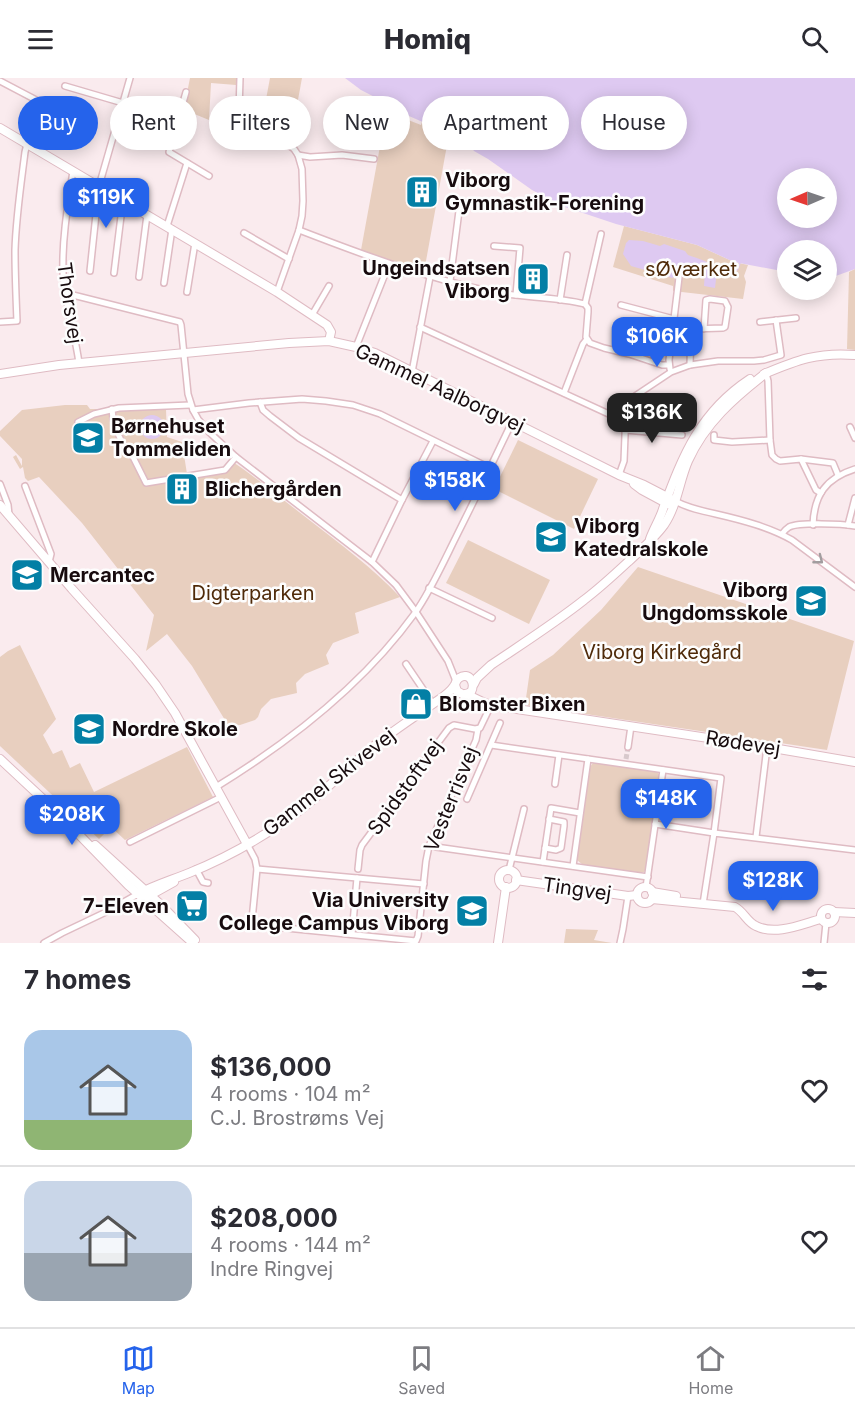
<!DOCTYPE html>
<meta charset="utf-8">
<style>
:root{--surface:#fff;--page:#f7f7f7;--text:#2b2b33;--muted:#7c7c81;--line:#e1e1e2;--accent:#2563eb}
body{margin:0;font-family:Inter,sans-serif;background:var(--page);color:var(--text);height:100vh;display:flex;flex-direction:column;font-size:22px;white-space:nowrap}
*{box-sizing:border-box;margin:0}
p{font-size:20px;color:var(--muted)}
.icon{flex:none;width:33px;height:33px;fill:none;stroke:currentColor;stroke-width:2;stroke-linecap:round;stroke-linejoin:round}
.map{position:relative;height:865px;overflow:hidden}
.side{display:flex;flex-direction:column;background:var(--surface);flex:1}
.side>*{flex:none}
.hud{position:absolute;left:18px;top:18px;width:819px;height:54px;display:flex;gap:12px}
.needle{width:39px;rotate:268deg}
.buttons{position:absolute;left:777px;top:90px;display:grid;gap:12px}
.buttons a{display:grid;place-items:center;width:60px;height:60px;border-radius:50%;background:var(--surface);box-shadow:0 3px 15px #0003;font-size:30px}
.price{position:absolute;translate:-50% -51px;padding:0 14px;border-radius:12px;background:var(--accent);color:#fff;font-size:20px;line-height:39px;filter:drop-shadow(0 2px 3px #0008)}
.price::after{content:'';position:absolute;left:50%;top:36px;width:18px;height:14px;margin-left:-9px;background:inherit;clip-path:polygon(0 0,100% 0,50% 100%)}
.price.active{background:#222;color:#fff}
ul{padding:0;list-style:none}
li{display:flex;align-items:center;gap:18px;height:150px;padding:0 24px}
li+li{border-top:2px solid var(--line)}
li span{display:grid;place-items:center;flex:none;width:168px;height:120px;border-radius:18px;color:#555}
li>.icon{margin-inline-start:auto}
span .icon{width:72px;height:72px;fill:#fffc;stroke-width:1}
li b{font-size:26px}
h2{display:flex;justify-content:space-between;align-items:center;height:72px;padding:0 24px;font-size:26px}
.tag{padding:0 21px;border-radius:27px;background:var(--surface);box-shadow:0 3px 15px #0003;font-size:21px;line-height:54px}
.tag.active{background:var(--accent);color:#fff}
header{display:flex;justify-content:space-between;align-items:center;height:78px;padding:0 24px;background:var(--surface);font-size:27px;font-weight:800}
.tab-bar{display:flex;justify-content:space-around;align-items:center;height:84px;border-top:2px solid var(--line);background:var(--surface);font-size:16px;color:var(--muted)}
.tab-bar a{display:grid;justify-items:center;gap:3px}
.tab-bar .active{color:var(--accent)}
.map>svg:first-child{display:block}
</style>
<header><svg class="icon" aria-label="menu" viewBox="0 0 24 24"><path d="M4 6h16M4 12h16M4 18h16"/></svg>Homiq<svg class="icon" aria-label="search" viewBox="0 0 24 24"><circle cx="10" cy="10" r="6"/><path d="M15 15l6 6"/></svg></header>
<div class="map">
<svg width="855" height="865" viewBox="0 0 855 865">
<rect width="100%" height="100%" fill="#faebee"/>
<g fill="#e8cfbf">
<polygon points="190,0 237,0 236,7 211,5 209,42 187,33 189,27 185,25"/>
<polygon points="270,0 302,0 291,60 262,43"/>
<polygon points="387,30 398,38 421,47 422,44 449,56 424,194 361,172"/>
<polygon points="624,148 697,167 734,184 748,187 744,198 746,204 743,221 673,213 673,208 613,189"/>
<polygon points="855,191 855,272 847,271 849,194"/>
<path d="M65,327H87L90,331H166L167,359L182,364L187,396L223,391L230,382C257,400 282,421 308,441C340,466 372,489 400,519L355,535L359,555L333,565L326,577L329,586L305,596L296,605L297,615L271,621L261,631L258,639L255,642L240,647H228L192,588L167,556L146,573L154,537L82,445L39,399L28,403L25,400L23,389L20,391L13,379L16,377L22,388V381L0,358V353L22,332Z"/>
<polygon points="518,362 598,401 574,451 494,411"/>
<polygon points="468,462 550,502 529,546 446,505"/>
<polygon points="638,489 854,563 827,672 525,627 530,592 553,577 601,532"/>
<polygon points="20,567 56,641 43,657 53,676 62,672 70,690 80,685 94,714 187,669 213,719 125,762 111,749 99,761 0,668 0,579 8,573"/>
<polygon points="593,685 657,694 660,697 647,790 644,794 639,795 583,787 577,782 590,689"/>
<polygon points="566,851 598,852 594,862 612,865 564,865"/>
</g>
<g fill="#dec9f1" fill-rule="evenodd">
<path d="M345,0H855V191L833,199L827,198L826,172H788L787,194L734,184L697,167L616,146L565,129L532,112L488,81L474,73L469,67L450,56L409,38L396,30L361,12ZM788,100H826V140H788Z"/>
<path d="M629,162L643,163L660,168L664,166L685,173L688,177C699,181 710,183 717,193L715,210L704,208L705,193L676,189L673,200L631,188L623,176L626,165Z"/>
<circle cx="152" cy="349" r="12"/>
</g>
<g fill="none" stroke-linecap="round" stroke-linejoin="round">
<polyline stroke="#dec9f1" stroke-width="1.5" points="715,191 722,188 735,192 737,192 740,185"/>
<polyline stroke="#d8c9cc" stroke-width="5" stroke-dasharray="5 2.5" stroke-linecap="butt" points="626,681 628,669"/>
<defs>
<g id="street">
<polyline points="240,0 239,33 241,36 294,71 298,77 302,91 303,123 302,138 299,152 277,214"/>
<polyline points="0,3 40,24"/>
<polyline points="65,8 123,25"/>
<polyline points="186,14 169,74 209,98"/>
<polyline points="298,77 310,79 342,77 374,81"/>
<path d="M73,93C68,126 62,160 63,194C64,225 75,254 79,285"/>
<polyline points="167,148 187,85"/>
<path d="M299,152C361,176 423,199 488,213C520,220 554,218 585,226L588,230V234L586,259L590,265L604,270L629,276L662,287H669"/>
<polyline points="244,155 289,181"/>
<polyline points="494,168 520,170 516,217"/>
<polyline points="90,193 99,108 130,0"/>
<polyline points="114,195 123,122"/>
<polyline points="139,199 147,137"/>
<polyline points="450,203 460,125"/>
<polyline points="164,205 172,151"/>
<polyline points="187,214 195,165"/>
<polyline points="65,215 180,244 181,247 188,316 193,332 198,341 209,354 236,379 372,484 396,507 416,534 448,583 456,603"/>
<polyline points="560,222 567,177"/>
<polyline points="585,226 601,156"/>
<polyline points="621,227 674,241"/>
<polyline points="312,237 329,208"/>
<path d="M0,244L17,243C16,219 15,196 15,172C16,139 21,106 25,74L27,66"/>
<polyline points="760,244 796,240"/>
<polyline points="420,249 624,343"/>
<polyline points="356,269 389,186"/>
<polyline points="690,287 691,251 723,250 725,249 728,229 725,223 710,221 706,222 704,251"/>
<polyline points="670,291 669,282 680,191"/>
<polyline points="412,294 430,199"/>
<polyline points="766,295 768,303 770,362 772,377 776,381 780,383 801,381 816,412 821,415"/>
<polyline points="564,315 583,266 587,261"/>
<polyline points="260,324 263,332 270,338 299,360 402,422"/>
<polyline points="112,331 113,341 119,358 127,374 133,379 146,405 225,392 236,379"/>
<polyline points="193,332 249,325 302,321 326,323 353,327 380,336 490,390"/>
<polyline points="78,344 94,336 119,330 190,327"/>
<polyline points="850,349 855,360"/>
<polyline points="625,352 682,357"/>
<polyline points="714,357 714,362 732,364 770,362"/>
<polyline points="801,381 833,385 838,397"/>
<polyline points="619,397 624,383 626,332 629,324 635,318 671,294 690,287 718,283 754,283 764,282 781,277 776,242"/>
<polyline points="0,406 8,427 9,437"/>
<polyline points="25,408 51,476 49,484"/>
<path d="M675,423C688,430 702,433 716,436C742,442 769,449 792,462L855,509"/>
<path d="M813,447C814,417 826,400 855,391"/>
<polyline points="848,447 855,420"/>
<path d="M782,456C784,453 786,451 789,449C800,444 842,446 855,448"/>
<polyline points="372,484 402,422 433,363"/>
<polyline points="429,510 492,540"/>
<polyline points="406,586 433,626"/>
<polyline points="491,667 721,700 714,755 655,746"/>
<polyline points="628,669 631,648"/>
<polyline points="555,706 559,677"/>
<path d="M216,709C291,663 363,607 415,535C430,514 444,483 456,459C475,421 494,382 512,344"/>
<polyline points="467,721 500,645"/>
<polyline points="756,759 767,669"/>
<polyline points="130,764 221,719"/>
<polyline points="247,766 255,781 257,791 252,842 256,847 416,863 418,858 426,783 429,768 476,662 478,651"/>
<polyline points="436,769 648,799"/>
<polyline points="545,770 556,772 561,770 564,748 564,744 549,741"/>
<polyline points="543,784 551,730 580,735"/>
<polyline points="573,788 588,681"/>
<polyline points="196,791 203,804 208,805"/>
<polyline points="257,791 424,806"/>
<polyline points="358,791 360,772 362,767 449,650 454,647 475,651 480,650 491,627"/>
<polyline points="509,792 524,731"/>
<polyline points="646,809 663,692"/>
<polyline points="703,826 714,755 855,772"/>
<polyline points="113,833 122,830 143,821"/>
<polyline points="352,856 357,800"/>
<polyline points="44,865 62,855 106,834 138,816"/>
<polyline points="620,865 623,851 628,818"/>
<polyline points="824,865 826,845"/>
</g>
<g id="secondary">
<polyline points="0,50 277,214 327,247 331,254 329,263"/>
<polyline points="0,296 59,287 289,265 329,263 356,269 375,275 619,397 644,407 675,423"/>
<path d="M764,296C797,282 818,274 855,277"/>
<polyline points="634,406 642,412 668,426"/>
<polyline points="0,427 72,511 135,581 156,607 175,635 247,766"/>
<path d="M650,461C654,450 660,441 663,431C683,377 700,334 750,301"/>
<path d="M474,606L477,600L491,587C522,566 555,545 584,522C600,510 615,496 629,483C640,473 656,458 664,447C677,428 679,404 688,383C705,345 734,320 766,295"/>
<polyline points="466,616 485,625 497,628 767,669 855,684"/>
<polyline points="0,681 58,735 128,807 193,865"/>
<polyline points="95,767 160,826 195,862"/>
<circle cx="508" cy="801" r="9"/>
<polyline points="516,802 628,818 637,817"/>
<circle cx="645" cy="817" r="8"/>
<polyline points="652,814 676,818"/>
<path d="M138,816C155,807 172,802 189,795C221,782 254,764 282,745C316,723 343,693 374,668C394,652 416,638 437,623C443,619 451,613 454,608C457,604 455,603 459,600C469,593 476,605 471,614L464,617L457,613L455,607"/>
<polyline points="147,819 174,804"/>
<path d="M652,821L735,829C744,834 747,844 756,848C776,858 802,846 821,841"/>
<circle cx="828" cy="838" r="7"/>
<polyline points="834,834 855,835"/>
<polyline points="498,865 506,809"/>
</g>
</defs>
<use href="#street" stroke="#dfbbc3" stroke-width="8"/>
<use href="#secondary" stroke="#dfbbc3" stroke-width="10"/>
<use href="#street" stroke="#fff" stroke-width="5"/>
<use href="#secondary" stroke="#fff" stroke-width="8"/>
</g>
<defs><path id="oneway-chevron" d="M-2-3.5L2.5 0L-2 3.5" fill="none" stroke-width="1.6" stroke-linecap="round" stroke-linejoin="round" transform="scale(1.5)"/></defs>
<use stroke="#a29d9f" href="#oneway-chevron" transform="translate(819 482) rotate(38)"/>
<defs>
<symbol id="building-square" viewBox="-11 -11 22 22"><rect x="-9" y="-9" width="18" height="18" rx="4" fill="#037fa5" stroke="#fdfdfd"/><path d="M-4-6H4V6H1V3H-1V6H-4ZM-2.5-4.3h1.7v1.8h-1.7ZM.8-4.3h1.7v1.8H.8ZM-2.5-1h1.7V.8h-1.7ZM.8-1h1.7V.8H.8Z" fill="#fff"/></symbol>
<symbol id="school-square" viewBox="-11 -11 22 22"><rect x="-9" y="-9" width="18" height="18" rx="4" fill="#037fa5" stroke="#fdfdfd"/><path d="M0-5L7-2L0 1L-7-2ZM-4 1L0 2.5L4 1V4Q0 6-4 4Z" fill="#fff"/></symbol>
<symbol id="shop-square" viewBox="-11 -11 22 22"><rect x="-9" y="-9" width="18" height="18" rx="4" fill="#037fa5" stroke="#fdfdfd"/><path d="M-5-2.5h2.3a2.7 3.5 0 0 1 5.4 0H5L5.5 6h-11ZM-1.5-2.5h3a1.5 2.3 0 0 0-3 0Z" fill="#fff"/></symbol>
<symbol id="supermarket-square" viewBox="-11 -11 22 22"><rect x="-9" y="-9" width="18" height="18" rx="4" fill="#037fa5" stroke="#fdfdfd"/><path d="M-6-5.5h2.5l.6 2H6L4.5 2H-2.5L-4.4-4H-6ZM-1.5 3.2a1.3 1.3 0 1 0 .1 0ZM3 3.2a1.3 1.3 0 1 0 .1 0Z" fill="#fff"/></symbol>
<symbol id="university-square" viewBox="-11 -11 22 22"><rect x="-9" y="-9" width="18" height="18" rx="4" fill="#037fa5" stroke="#fdfdfd"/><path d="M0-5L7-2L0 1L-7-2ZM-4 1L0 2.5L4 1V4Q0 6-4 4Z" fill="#fff"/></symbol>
</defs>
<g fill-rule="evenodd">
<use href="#building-square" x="403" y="95" width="38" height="38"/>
<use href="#building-square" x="514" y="182" width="38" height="38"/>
<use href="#school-square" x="69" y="341" width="38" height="38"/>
<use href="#building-square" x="163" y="392" width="38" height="38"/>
<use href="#school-square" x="532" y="440" width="38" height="38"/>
<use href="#school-square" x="8" y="478" width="38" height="38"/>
<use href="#school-square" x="792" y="504" width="38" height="38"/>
<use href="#shop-square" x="397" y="607" width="38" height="38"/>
<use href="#school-square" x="70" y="632" width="38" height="38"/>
<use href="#supermarket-square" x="173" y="809" width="38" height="38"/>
<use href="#university-square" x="453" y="814" width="38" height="38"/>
</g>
<g text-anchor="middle" stroke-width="5" stroke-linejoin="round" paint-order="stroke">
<g font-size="20" font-weight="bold" fill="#170b0e" stroke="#fdfdfd" text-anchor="start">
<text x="445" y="109">Viborg<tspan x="445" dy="23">Gymnastik-Forening</tspan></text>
<text x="510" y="197" text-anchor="end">Ungeindsatsen<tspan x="510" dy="23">Viborg</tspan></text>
<text x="111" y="355">Børnehuset<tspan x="111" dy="23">Tommeliden</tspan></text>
<text x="205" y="418">Blichergården</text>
<text x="574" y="455">Viborg<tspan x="574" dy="23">Katedralskole</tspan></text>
<text x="50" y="504">Mercantec</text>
<text x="788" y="519" text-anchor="end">Viborg<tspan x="788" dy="23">Ungdomsskole</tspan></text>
<text x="439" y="633">Blomster Bixen</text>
<text x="112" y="658">Nordre Skole</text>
<text x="449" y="829" text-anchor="end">Via University<tspan x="449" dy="23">College Campus Viborg</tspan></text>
<text x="169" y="835" text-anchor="end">7-Eleven</text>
</g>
<g font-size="20" fill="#4f2a09" stroke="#fdfdfd">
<text x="691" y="198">sØværket</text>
<text x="253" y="522">Digterparken</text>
<text x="662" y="581">Viborg Kirkegård</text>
</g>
<g font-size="20" fill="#170b0e" stroke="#fdfdfd">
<text transform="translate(70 225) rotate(82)" y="7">Thorsvej</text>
<text transform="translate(440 310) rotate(25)" y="7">Gammel Aalborgvej</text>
<text transform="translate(743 665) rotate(9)" y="7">Rødevej</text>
<text transform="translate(329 704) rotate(-38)" y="7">Gammel Skivevej</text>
<text transform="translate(405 709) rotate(-54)" y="7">Spidstoftvej</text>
<text transform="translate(451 721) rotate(-68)" y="7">Vesterrisvej</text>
<text transform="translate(577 811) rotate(8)" y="7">Tingvej</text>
</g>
</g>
</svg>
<div class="buttons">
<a><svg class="needle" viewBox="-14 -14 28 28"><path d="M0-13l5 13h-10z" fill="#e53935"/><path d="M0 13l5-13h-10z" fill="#7c7c81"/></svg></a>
<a><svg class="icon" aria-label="layers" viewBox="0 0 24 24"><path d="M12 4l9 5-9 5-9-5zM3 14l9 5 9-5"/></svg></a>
</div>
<b class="price" style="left:106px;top:151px">$119K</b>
<b class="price" style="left:657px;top:290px">$106K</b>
<b class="price active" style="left:652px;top:366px">$136K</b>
<b class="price" style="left:455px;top:434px">$158K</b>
<b class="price" style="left:666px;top:752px">$148K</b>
<b class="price" style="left:72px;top:768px">$208K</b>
<b class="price" style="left:773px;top:834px">$128K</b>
<div class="hud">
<a class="tag active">Buy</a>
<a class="tag">Rent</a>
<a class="tag">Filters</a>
<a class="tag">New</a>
<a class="tag">Apartment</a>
<a class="tag">House</a>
</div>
</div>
<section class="side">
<h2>7 homes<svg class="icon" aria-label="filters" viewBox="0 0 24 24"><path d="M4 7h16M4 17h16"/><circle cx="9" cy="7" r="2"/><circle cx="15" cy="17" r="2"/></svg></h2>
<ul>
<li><span style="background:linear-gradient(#a9c7e8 75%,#8fb573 0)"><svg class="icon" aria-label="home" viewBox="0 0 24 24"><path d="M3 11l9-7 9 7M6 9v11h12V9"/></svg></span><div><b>$136,000</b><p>4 rooms · 104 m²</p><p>C.J. Brostrøms Vej</p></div><svg class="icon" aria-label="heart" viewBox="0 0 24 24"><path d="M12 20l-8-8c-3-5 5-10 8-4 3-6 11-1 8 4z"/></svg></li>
<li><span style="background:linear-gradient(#c9d6e8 60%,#9aa5b1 0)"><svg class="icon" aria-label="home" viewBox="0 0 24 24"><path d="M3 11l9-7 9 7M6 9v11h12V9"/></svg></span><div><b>$208,000</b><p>4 rooms · 144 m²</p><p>Indre Ringvej</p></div><svg class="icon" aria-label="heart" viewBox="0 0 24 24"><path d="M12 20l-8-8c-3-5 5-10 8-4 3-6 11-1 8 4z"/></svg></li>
</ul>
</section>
<nav class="tab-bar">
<a class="active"><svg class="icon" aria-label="map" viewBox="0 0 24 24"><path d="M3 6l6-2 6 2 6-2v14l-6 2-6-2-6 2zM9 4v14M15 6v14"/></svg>Map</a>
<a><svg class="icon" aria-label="saved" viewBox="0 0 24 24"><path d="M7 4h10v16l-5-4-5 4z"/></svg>Saved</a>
<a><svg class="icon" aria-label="home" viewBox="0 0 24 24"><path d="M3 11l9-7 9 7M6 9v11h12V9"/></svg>Home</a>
</nav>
